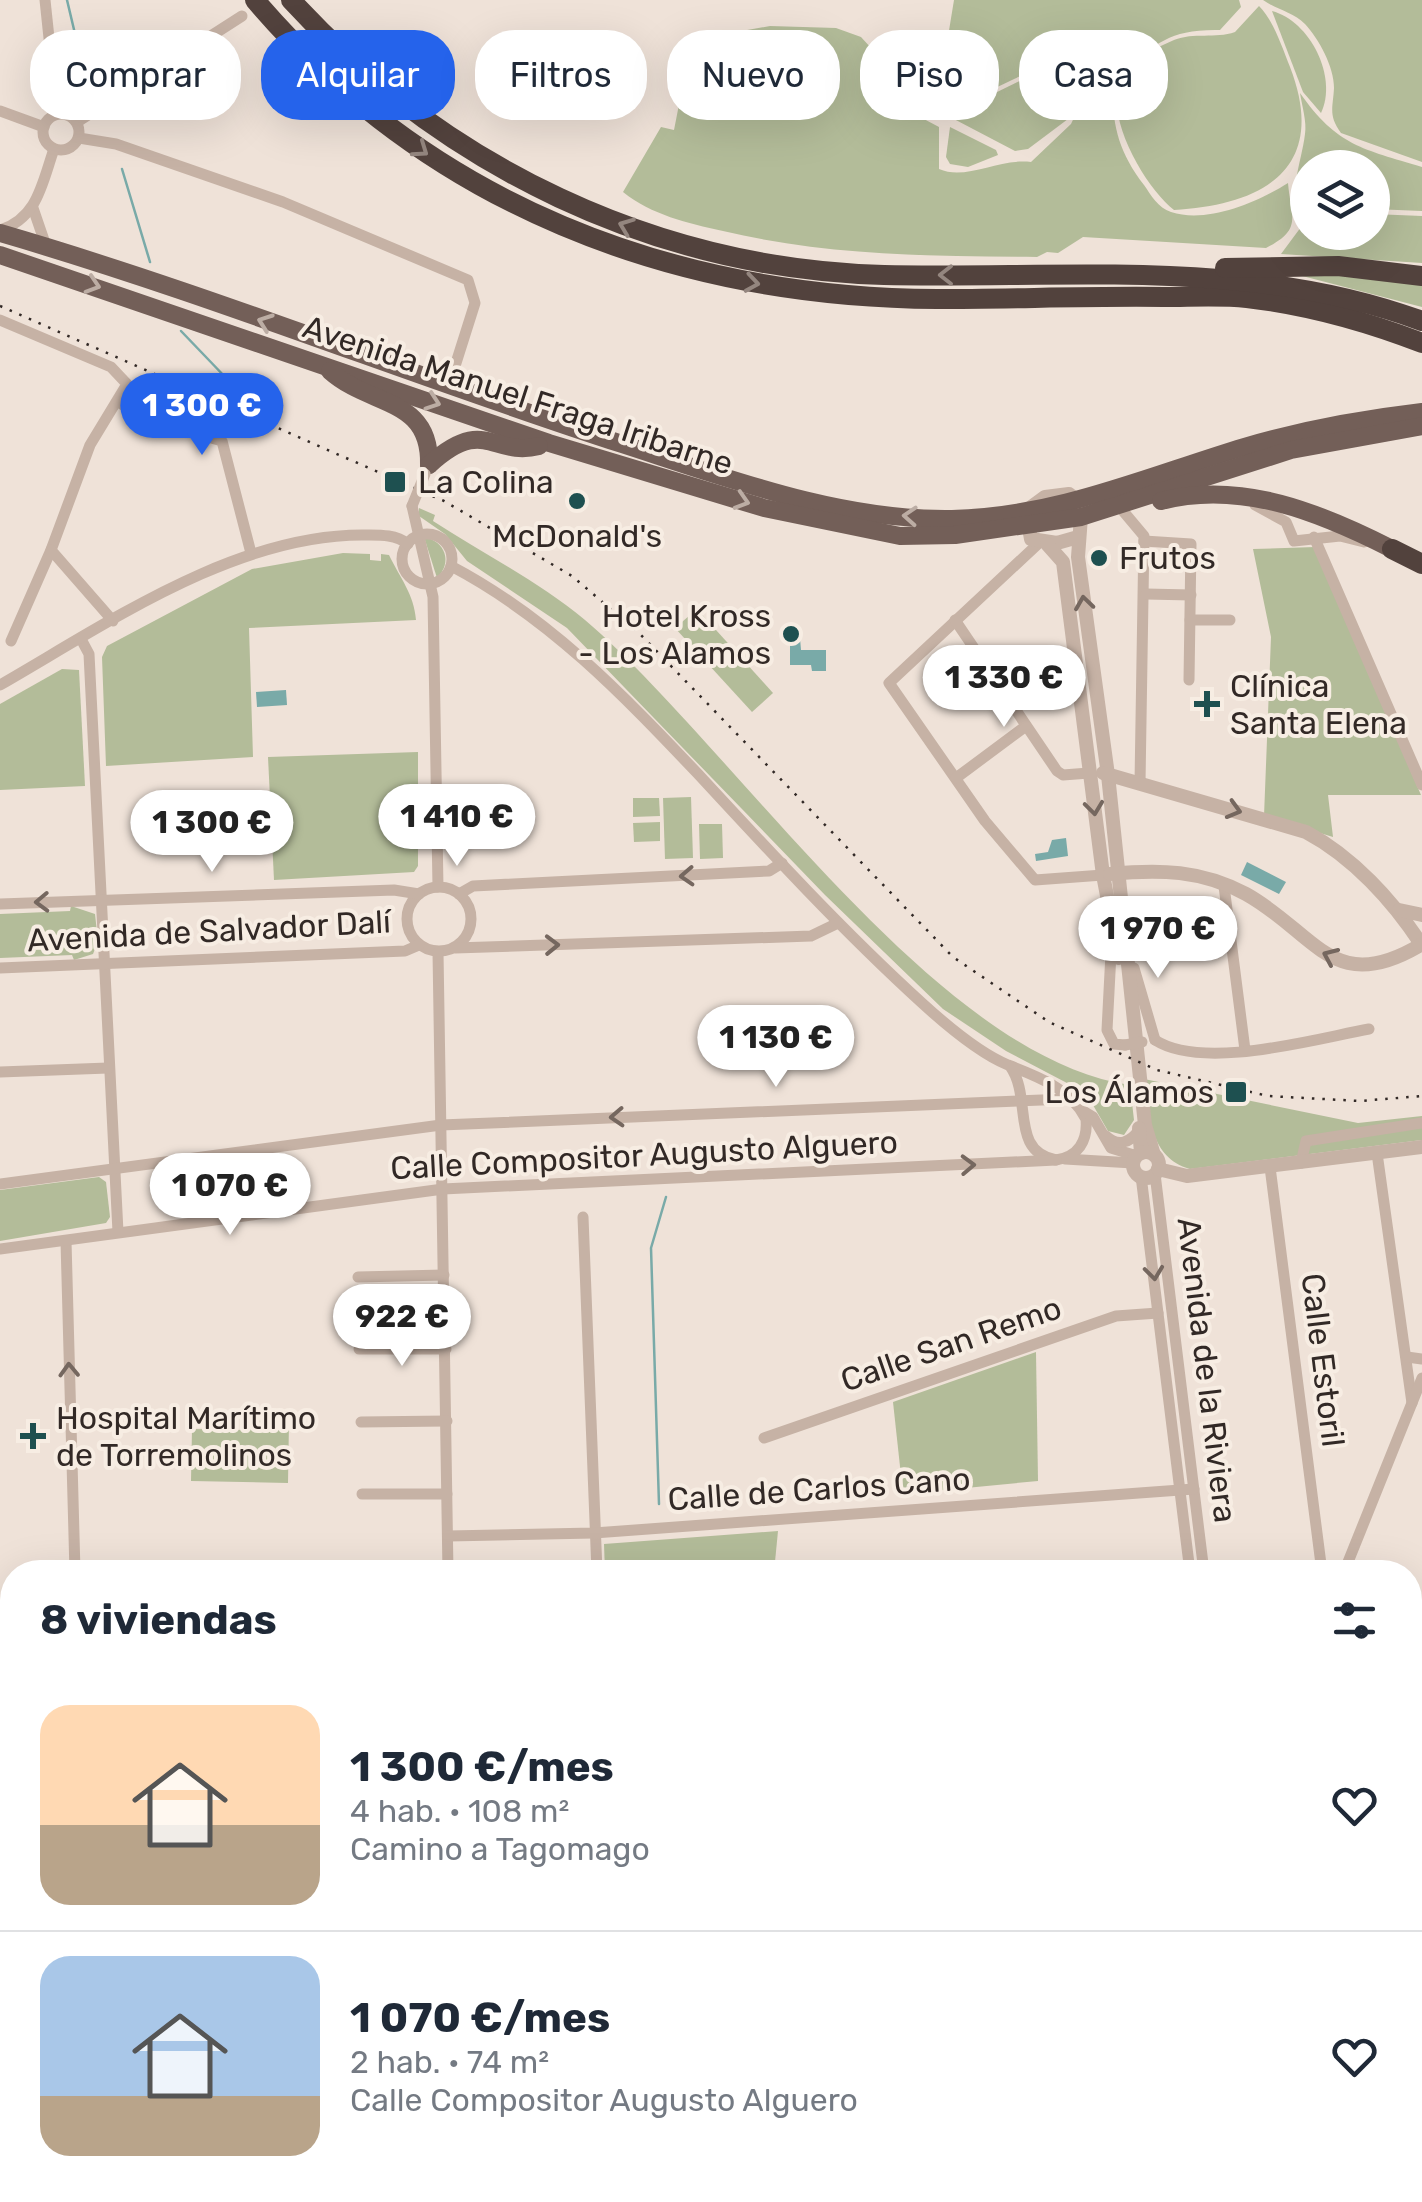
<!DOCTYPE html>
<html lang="es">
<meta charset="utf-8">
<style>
:root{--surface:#fff;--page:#f6f6f7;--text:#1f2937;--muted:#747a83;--line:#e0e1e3;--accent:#2563eb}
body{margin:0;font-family:Rubik,sans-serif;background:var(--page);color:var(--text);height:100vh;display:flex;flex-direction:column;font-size:38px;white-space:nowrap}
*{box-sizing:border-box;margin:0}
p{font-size:32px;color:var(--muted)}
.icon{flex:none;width:55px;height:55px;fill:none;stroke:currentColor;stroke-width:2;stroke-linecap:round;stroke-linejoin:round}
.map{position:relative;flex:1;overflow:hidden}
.drawer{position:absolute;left:0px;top:1560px;width:1422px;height:642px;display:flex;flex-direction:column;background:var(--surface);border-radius:40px 40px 0 0;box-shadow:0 10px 40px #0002}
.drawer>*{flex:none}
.guide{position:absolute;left:30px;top:30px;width:1362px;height:90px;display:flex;gap:20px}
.tools{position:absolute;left:1290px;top:150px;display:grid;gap:20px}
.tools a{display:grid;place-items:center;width:100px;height:100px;border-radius:50%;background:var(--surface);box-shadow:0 10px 40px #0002;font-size:50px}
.price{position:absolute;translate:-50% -85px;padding:0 22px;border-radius:35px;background:#fff;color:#222;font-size:32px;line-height:65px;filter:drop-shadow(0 2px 5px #0008)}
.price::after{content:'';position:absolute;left:50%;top:60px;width:30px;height:22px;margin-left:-15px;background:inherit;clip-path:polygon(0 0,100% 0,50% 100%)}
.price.on{background:var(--accent);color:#fff}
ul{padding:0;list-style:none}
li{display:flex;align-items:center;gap:30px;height:250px;padding:0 40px}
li+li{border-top:2px solid var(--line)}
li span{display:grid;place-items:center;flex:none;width:280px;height:200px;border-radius:30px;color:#555}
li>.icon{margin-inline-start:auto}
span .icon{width:120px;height:120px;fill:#fffc;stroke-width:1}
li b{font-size:42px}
h2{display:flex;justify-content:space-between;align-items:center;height:120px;padding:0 40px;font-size:42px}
.chip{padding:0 35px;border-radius:40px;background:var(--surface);box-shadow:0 10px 40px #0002;font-size:35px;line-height:90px}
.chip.on{background:var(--accent);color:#fff}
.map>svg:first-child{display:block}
</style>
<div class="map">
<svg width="1422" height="2202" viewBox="0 0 1422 2202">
<rect width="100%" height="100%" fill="#efe2d8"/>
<g fill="#b3bc99">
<path d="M954,0H1239L1241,7L1220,30C1168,29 1161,44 1120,67C1109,73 1096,74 1084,82C1068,77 1047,67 1029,73C1005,80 972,108 947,88L945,55Z"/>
<path d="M1263,0H1422V162L1341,133C1328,115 1333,108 1334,88C1334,67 1319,39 1305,24C1293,12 1275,9 1263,0Z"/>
<path d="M1259,6C1274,21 1282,47 1290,67C1329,168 1264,205 1174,210C1144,187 1094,102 1128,68C1139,56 1160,46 1174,40C1194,32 1215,39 1235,32Z"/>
<path d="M1272,11C1310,21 1338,77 1321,113L1303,92Z"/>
<path d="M770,26L836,28L861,37L883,61L905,109L939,127V169C966,181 999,158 1031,162L1071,124L1089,86L1113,77C1111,121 1117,150 1144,185C1151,195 1158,208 1171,212C1207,224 1258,202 1288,183C1291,218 1303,229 1266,248L1083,237L1058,253L1047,252L1037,257C929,256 828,256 723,231C687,223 652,215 623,192L661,127L674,130L684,79L681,56L691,40Z"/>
<polygon points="1030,76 1056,77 1080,86 1068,119 1028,149 1015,151 952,118 949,101 993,94"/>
<path d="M1300,93C1337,146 1363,149 1422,167V211L1373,209L1372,168H1308L1307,222H1303C1287,191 1301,166 1305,134C1307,122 1302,106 1300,93Z"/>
<polygon points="950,127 996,150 998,155 968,167 950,164 946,157"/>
<polygon points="1373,214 1422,216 1422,263 1281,254 1301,227 1307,228 1308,232 1372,232"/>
<polygon points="1283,271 1422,282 1422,307"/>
<path d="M419,508L435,515L433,521C482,553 540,582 585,620C733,746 935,1057 1130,1085L1134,1120L1124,1135L1108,1131L1086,1093L1006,1051L943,1009L825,895L567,628L467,561L445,534L419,516Z"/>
<path d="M424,537C445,541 453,562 437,578Z"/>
<polygon points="1315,547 1421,795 1328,795 1333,837 1264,816 1271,637 1253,549"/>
<path d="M343,553L370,554V560L381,561V554L389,555C400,578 414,594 416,620L249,628L253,757L106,766L102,657L107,646L252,569Z"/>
<polygon points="697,609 773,693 752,712 675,628"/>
<polygon points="62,669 79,670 85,786 0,790 0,704"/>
<polygon points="418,752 418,866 414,872 274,880 268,757"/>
<polygon points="691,797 693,858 665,859 663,798"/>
<polygon points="633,798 659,798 660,816 633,817"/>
<polygon points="660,822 660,841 634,842 633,823"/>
<polygon points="699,824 722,824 723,858 700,859"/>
<polygon points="71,906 95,914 98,941 93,954 74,960 72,955 0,958 0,914 70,911"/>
<path d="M1144,1079L1358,1123L1422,1116V1140L1190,1169C1149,1157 1150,1116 1144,1079Z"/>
<polygon points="99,1177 106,1182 110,1217 106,1223 0,1241 0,1190"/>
<polygon points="1036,1352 1038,1481 903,1494 893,1402"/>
<polygon points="249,1420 289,1421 288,1483 191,1481 192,1429 248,1430"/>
<polygon points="778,1531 774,1572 605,1572 604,1544"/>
</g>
<g fill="#e9d2b0">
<polygon points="0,1865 6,1866 4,1885 12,1886 12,2001 0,1999"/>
<polygon points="1410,1999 1422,2000 1422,2098 1410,2096"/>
</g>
<g fill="#79aaa8">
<polygon points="790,638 800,638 801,650 826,650 826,671 812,671 811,665 790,665"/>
<polygon points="286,690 287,705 257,707 256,692"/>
<polygon points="1066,838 1068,856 1036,861 1035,854 1048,852 1052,840"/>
<polygon points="1247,862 1286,882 1279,894 1241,875"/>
<polygon points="0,1999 12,2001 12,2190 1410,2190 1410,2096 1422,2098 1422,2202 0,2202"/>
</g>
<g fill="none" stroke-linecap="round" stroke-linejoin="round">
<g stroke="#79aaa8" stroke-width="2.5">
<polyline points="67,0 76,38 100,98"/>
<polyline points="122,169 150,262"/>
<polyline points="181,331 228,380"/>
<polyline points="659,1504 651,1248 666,1197"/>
</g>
<g stroke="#c6b2a5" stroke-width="11">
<polyline points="45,0 57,114"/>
<polyline points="0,111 44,127"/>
<circle cx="61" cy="132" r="18"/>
<polyline points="77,122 242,16"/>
<polyline points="79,138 116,144 283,202 468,280 475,303 456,363"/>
<polyline points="33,208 46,246"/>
<path d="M0,230C38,218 42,183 54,149"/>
<polyline points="0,320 111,367 127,384 90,445 51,550 11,641"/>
<polyline points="119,402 140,418 222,441 251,553"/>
<polyline points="1255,505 1286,522 1294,541 1340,536 1364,542"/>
<polyline points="412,506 433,597 438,887"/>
<polyline points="1123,511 1144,536 1140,783"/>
<circle cx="427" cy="559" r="25"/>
<polyline points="1314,537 1422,785"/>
<polyline points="1144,541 1191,544 1189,680"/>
<polyline points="1039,543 889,683 985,821 1035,880 1103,875"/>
<polyline points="51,550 113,621"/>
<path d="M451,566C550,618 623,695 699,775C771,853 843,931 922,1003C945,1024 979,1053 1008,1065C1037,1076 1071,1089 1086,1119C1088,1141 1078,1157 1056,1160C1009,1151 1033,1098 1010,1066"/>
<polyline points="1146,594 1191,595"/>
<polyline points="955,620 1057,771 1063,775 1089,773"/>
<polyline points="1190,620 1230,620"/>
<polyline points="81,639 89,654 118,1232"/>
<path d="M0,685C108,623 236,534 364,535C379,535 395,534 408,544"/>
<polyline points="956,778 1026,726"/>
<polyline points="1224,886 1245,1050"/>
<circle cx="439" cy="919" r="32"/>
<polyline points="459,894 473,886 769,871 782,863"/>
<polyline points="0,904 394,890 419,894"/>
<polyline points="1112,934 1107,1030 1114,1044 1125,1045"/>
<polyline points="455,948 811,936 838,923"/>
<polyline points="438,952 448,1572"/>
<polyline points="0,968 405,951 419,945"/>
<polyline points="1134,968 1155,1040"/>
<path d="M1155,1040C1203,1071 1314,1039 1369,1029"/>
<polyline points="0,1072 108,1068"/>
<polyline points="1083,1111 1093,1117 1111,1148 1137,1156"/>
<path d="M1106,1136C1118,1147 1130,1143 1139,1130"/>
<polyline points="1377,1153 1412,1403"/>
<polyline points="1065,1159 1133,1163"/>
<polyline points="1301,1163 1306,1141 1422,1123"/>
<polyline points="1270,1167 1322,1572"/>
<polyline points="1155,1174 1204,1572"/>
<polyline points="1141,1176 1190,1572"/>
<polyline points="0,1184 441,1125 1067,1099"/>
<polyline points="583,1217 597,1572"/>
<polyline points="66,1241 75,1572"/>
<polyline points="0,1249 443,1189 1056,1160"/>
<polyline points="358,1277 444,1275"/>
<polyline points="359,1349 446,1349"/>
<polyline points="1407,1357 1422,1359"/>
<polyline points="361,1422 447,1421"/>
<polyline points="764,1438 1116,1316 1158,1313"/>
<polyline points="362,1494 447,1494"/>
<polyline points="448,1536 594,1533 1194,1489"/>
<polyline points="361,1567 448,1567"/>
<polyline points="1344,1572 1422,1378"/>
<polyline points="1410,1669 1422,1630"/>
<polyline points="0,1845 12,1846"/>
<polyline points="1410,1979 1422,1980"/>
</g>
<g stroke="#c6b2a5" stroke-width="14">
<polyline points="1078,537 1057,543 1031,539 1026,511 1045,497 1069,494 1078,501 1081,517 1078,557 1108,775 1145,1125 1154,1155"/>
<polyline points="1047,544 1063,562 1103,875 1119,958"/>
<path d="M1103,773L1306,832C1353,857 1393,901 1421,944"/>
<path d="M1110,874C1159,869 1202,870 1246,894C1316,933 1333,998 1422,944"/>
<polyline points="1399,910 1422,915"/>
<polyline points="1139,1128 1141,1153"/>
<circle cx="1146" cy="1165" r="13"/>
<polyline points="1158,1169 1187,1176 1422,1147"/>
</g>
<g stroke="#735f58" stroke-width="18">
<path d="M0,233C210,294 414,377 622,444C727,478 840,521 952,519C1055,517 1148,476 1244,447C1302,430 1362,419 1422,412"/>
<polyline points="0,255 549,443 764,508 900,536 955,535 1081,517 1291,450 1422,426"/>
<path d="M330,371C370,407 431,397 429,465"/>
<path d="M429,465C485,414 492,458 539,446"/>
<path d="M1161,501C1242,480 1321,513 1392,549"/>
</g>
<g stroke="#52423d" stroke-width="20">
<path d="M255,0C430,205 672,297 937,299C1013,299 1088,296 1164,297C1191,297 1220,295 1247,298C1307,305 1365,321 1422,343"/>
<path d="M291,0C444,167 656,269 884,275C1065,279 1249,257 1422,321"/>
<polyline points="1225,268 1338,266 1422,276"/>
<polyline points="1392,549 1422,564"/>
</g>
<polyline stroke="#322926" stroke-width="2.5" stroke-dasharray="2.5 8" stroke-linecap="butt" points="0,306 444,501 572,576 640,634 953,957 1049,1022 1157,1070 1268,1096 1360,1101 1422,1096"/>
<g stroke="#c6b2a5" stroke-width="11">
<polyline points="412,506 425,474"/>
<polyline points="1125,1045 1142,1042"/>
</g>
</g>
<defs><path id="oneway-chevron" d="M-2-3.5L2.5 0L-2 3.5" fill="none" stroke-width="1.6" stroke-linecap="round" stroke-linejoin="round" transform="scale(2.5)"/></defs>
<g stroke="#94867f">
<use href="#oneway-chevron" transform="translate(421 150) rotate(35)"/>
<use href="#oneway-chevron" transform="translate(626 226) rotate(-159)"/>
<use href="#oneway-chevron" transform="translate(946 275) rotate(180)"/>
<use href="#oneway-chevron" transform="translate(752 283) rotate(9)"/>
</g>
<g stroke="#bcada4">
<use href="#oneway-chevron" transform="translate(93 285) rotate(18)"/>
<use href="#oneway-chevron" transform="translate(265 322) rotate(-160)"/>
<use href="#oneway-chevron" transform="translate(433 402) rotate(19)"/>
<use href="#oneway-chevron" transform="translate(742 501) rotate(17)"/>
<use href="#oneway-chevron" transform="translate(910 516) rotate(-176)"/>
</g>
<g stroke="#75675f">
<use href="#oneway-chevron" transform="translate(1084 603) rotate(-98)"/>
<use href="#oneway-chevron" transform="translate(1094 808) rotate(83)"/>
<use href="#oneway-chevron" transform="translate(1234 810) rotate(16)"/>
<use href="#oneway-chevron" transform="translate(687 876) rotate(177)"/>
<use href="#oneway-chevron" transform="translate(42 902) rotate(178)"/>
<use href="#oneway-chevron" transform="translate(552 945) rotate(-1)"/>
<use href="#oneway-chevron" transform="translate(1330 956) rotate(-156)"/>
<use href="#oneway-chevron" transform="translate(617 1117) rotate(177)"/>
<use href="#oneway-chevron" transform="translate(968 1165) rotate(-2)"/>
<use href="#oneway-chevron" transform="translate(1154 1273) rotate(83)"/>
<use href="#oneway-chevron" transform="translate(69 1370) rotate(-92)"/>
</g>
<g fill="#1e5050" stroke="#f7ede3" stroke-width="4">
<rect x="383" y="470" width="24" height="24" rx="5"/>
<circle cx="577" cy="501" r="10"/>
<circle cx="1099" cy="558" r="10"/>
<circle cx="791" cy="634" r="10"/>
<path d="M1202 689h10v10h10v10h-10v10h-10v-10h-10v-10h10z"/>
<rect x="1224" y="1080" width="24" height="24" rx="5"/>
<path d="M28 1421h10v10h10v10h-10v10h-10v-10h-10v-10h10z"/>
</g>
<g text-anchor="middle" stroke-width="8" stroke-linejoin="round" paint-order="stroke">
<g font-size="32" fill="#322926" stroke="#f7ede3">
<text transform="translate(518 395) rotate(18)" y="11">Avenida Manuel Fraga Iribarne</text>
<text transform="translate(209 931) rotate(-3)" y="11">Avenida de Salvador Dalí</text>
<text transform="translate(644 1155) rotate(-3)" y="11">Calle Compositor Augusto Alguero</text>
<text transform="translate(951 1344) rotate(-19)" y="11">Calle San Remo</text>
<text transform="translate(1323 1360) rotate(83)" y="11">Calle Estoril</text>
<text transform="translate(1207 1370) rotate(83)" y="11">Avenida de la Riviera</text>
<text transform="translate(819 1489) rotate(-4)" y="11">Calle de Carlos Cano</text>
</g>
<g font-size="32" fill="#322926" stroke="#f7ede3" text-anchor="start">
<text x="418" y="493">La Colina</text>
<text x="577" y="547" text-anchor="middle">McDonald's</text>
<text x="1119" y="569">Frutos</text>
<text x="771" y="627" text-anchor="end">Hotel Kross<tspan x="771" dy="37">- Los Alamos</tspan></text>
<text x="1230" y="697">Clínica<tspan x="1230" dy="37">Santa Elena</tspan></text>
<text x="1214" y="1103" text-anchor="end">Los Álamos</text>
<text x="56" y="1429">Hospital Marítimo<tspan x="56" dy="37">de Torremolinos</tspan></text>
</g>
</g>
</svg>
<div class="tools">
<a><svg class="icon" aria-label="layers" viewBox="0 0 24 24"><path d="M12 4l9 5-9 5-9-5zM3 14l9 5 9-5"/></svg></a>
</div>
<b class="price on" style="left:202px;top:458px">1 300 €</b>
<b class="price" style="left:1004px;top:730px">1 330 €</b>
<b class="price" style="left:457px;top:869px">1 410 €</b>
<b class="price" style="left:212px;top:875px">1 300 €</b>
<b class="price" style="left:1158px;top:981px">1 970 €</b>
<b class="price" style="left:776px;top:1090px">1 130 €</b>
<b class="price" style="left:230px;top:1238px">1 070 €</b>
<b class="price" style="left:402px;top:1369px">922 €</b>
<div class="guide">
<a class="chip">Comprar</a>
<a class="chip on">Alquilar</a>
<a class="chip">Filtros</a>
<a class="chip">Nuevo</a>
<a class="chip">Piso</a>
<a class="chip">Casa</a>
</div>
<section class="drawer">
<h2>8 viviendas<svg class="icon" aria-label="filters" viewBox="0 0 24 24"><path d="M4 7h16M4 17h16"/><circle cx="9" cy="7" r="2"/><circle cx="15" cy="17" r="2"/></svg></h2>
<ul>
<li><span style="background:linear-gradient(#ffd9b3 60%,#b9a48a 0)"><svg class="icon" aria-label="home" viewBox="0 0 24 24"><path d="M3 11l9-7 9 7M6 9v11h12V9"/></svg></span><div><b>1 300 €/mes</b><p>4 hab. · 108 m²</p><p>Camino a Tagomago</p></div><svg class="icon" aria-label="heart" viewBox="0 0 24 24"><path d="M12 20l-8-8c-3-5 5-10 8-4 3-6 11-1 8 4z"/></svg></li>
<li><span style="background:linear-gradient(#a9c7e8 70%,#b9a48a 0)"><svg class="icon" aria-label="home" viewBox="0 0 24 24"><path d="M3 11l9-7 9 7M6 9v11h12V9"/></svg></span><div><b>1 070 €/mes</b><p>2 hab. · 74 m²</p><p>Calle Compositor Augusto Alguero</p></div><svg class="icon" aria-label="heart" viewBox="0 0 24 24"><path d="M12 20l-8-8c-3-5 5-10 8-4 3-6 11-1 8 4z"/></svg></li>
</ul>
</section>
</div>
